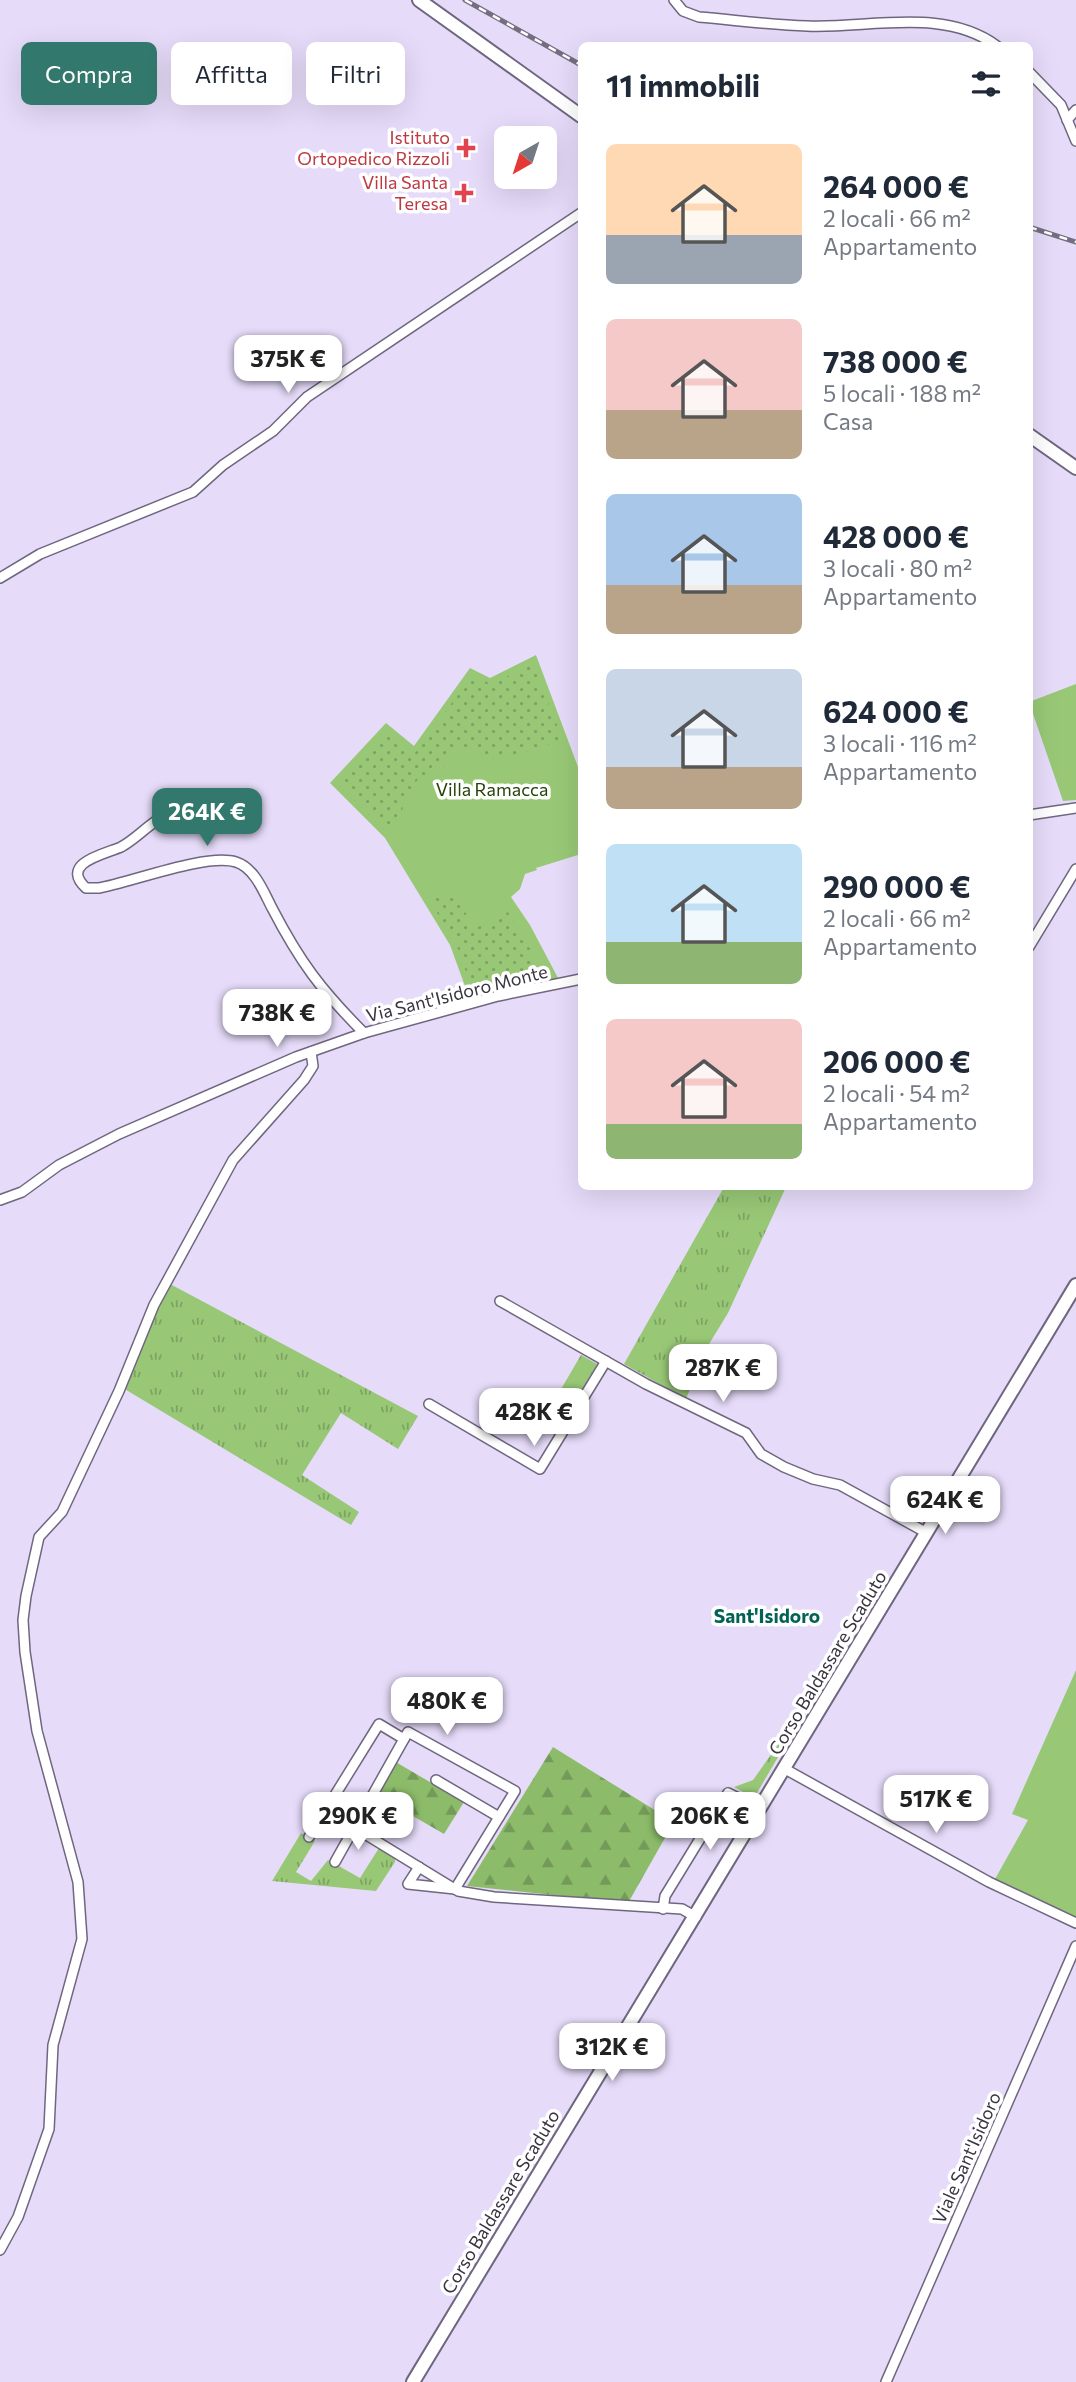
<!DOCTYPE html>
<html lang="it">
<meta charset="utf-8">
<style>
:root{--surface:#fff;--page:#f6f6f7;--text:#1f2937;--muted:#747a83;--accent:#33786c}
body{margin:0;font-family:Commissioner,sans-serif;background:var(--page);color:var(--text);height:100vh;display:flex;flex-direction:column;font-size:26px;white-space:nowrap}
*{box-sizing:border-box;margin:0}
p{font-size:23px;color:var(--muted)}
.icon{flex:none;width:38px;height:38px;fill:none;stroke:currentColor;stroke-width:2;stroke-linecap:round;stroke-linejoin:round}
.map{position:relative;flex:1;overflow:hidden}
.side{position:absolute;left:578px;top:42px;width:455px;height:1148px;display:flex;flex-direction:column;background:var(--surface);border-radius:10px;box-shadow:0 7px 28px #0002}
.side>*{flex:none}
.banner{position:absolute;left:21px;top:42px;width:452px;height:63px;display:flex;gap:14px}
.needle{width:46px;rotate:219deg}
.tools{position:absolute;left:494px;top:126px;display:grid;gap:14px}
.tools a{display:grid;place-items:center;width:63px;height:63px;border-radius:10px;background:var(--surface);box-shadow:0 7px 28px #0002;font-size:35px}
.price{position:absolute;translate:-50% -60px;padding:0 16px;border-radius:14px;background:#fff;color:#222;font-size:23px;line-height:46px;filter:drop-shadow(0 2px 4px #0008)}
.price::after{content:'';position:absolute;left:50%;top:42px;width:21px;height:16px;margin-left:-10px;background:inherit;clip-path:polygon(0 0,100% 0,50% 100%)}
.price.on{background:var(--accent);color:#fff}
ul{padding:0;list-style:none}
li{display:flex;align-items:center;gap:21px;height:175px;padding:0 28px}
li span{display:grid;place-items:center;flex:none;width:196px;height:140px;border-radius:10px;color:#555}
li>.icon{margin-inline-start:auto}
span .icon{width:84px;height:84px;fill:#fffc;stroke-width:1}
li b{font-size:30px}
h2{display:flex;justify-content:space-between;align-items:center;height:84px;padding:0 28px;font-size:30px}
.tag{padding:0 24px;border-radius:10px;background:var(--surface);box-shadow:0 7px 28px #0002;font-size:24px;line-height:63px}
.tag.on{background:var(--accent);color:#fff}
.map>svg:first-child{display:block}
</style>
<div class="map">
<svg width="1076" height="2382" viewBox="0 0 1076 2382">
<defs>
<pattern id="grass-tufts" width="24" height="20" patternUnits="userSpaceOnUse" patternTransform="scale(1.75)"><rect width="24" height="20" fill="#98c876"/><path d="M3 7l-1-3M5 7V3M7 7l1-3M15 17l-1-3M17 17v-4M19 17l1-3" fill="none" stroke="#7da362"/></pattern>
<pattern id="forest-firs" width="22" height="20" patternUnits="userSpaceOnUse" patternTransform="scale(1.75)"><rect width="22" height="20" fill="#8cbc6a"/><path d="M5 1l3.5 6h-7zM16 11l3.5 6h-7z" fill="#739a59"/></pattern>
<pattern id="garden-dots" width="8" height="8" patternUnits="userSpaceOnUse" patternTransform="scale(1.75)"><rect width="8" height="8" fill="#98c876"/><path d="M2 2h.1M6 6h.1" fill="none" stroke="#7da362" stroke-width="1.8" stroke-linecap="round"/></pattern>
</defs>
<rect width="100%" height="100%" fill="#e6dbf9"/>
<g fill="url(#grass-tufts)">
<polygon points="724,1187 786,1187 728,1313 706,1349 686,1399 624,1364"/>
<polygon points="170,1284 418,1416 398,1449 341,1413 302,1475 359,1512 351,1525 123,1388 145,1329"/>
<polygon points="581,1355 597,1364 572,1406 557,1396"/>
<polygon points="787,1732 791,1735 754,1798 734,1787 753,1780"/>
<polygon points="301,1833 315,1841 296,1872 311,1881 328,1860 360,1878 379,1848 395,1858 395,1862 376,1891 272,1881"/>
</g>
<g fill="url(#forest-firs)">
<polygon points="553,1747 674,1822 628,1903 467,1886"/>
<polygon points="394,1761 464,1802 444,1834 375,1794"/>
</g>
<g fill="#98c876">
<polygon points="536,655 581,775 581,854 536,868 537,870 525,874 520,889 511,897 530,925 558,978 504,991 465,986 450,945 385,838 330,783 386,723 414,746 470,668 490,678"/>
<polygon points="1076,684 1076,800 1063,801 1029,702"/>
<polygon points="1076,1670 1076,1916 1075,1916 995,1879 1028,1820 1012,1814"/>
</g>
<g fill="url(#garden-dots)">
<path d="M533,664L563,740L504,759L502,756L491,759L473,747C456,748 447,754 442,770L418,779L403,802L402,814L385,831L337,783L387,729L415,753L472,675L491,684Z"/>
<polygon points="438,893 460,898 472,930 508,912 545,974 503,986 469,980 456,944 430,901"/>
</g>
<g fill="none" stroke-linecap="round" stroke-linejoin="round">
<defs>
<g id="street">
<path d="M674,0L683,11L699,17C735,20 771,25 807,26C867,29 943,6 997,46"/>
<polyline points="1029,72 1061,105 1076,141"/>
<polyline points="1067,120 1076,110"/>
<polyline points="0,578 40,554 193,492 223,465 273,431 307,397 581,213"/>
<path d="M219,802C199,808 174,809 156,821C144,829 134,840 121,847C105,854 59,863 86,888H99C132,882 206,853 236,862C255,868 264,893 272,908C300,962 321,990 364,1033"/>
<polyline points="1029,815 1076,808"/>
<polyline points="1029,947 1076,869"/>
<polyline points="0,1200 22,1192 59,1165 119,1134 296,1057 364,1033 498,996 581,979"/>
<polyline points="500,1301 646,1384 746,1433 761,1454 784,1467 813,1479 840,1485 927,1533"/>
<polyline points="429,1404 540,1469 606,1361"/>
<polyline points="785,1769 989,1882 1076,1923"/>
<polyline points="436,1780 499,1817"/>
<polyline points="324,1813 353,1830"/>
<polyline points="355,1828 458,1891 494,1897 682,1909 696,1917"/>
<polyline points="309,1837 379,1724 404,1739 408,1732 515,1791 455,1889 408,1884 419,1867"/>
<polyline points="335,1862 404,1739"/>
<polyline points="663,1909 665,1896 728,1793 761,1809"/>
<polyline points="0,2250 18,2217 49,2129 53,2045 82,1939 78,1882 37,1731 25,1652 23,1620 26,1596 39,1537 62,1512 119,1391 154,1305 233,1160 304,1080 313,1066 311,1052"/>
<polyline points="886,2382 1076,1946"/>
</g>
<g id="secondary">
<polyline points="419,0 581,116"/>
<polyline points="1029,435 1076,468"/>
<polyline points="413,2382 1076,1285"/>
</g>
</defs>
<use href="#street" stroke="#6f667f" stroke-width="12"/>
<use href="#secondary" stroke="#6f667f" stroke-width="16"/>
<use href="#street" stroke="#fff" stroke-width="9"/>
<use href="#secondary" stroke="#fff" stroke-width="12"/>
<defs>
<g id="rail">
<polyline points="465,0 581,65"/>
<polyline points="1029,227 1076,242"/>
</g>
</defs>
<use href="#rail" stroke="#756e80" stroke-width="5"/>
<use href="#rail" stroke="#fff" stroke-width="2.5" stroke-dasharray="8" stroke-linecap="butt"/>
</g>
<g fill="#e0444e" stroke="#fff" stroke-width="2.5">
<path d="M462.5 137.5h7v7h7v7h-7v7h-7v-7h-7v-7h7z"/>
<path d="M460.5 182.5h7v7h7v7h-7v7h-7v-7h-7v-7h7z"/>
</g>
<g text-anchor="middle" stroke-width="7" stroke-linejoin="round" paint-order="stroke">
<g font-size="18" fill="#be3a42" stroke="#fff" text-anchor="end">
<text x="450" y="144">Istituto<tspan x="450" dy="21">Ortopedico Rizzoli</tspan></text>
<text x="448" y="189">Villa Santa<tspan x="448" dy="21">Teresa</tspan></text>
</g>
<g font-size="18" fill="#264409" stroke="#fff">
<text x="492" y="796">Villa Ramacca</text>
</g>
<g font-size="18" fill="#393440" stroke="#fff">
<text transform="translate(457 994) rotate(-14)" y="6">Via Sant'Isidoro Monte</text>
<text transform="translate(828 1663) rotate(-59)" y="6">Corso Baldassare Scaduto</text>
<text transform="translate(967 2158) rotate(-66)" y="6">Viale Sant'Isidoro</text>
<text transform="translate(501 2202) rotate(-59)" y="6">Corso Baldassare Scaduto</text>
</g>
<g font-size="19" font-weight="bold" fill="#036256" stroke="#fff">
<text x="767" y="1623">Sant'Isidoro</text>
</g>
</g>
</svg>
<div class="tools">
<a><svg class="needle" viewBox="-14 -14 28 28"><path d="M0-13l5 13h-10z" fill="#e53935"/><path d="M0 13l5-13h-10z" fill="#747a83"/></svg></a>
</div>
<b class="price" style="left:288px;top:395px">375K €</b>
<b class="price on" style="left:207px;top:848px">264K €</b>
<b class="price" style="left:277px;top:1049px">738K €</b>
<b class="price" style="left:723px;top:1404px">287K €</b>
<b class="price" style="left:534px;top:1448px">428K €</b>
<b class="price" style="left:945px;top:1536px">624K €</b>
<b class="price" style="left:447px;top:1737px">480K €</b>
<b class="price" style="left:936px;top:1835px">517K €</b>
<b class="price" style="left:358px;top:1852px">290K €</b>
<b class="price" style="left:710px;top:1852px">206K €</b>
<b class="price" style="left:612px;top:2083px">312K €</b>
<div class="banner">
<a class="tag on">Compra</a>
<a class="tag">Affitta</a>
<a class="tag">Filtri</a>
</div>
<section class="side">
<h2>11 immobili<svg class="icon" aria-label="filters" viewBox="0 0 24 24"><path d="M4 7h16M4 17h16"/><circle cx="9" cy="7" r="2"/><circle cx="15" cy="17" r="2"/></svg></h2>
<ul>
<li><span style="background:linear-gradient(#ffd9b3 65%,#9aa5b1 0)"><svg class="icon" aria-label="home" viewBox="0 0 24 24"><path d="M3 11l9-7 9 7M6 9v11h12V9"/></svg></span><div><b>264 000 €</b><p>2 locali · 66 m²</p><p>Appartamento</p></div></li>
<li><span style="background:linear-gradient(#f6c9c9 65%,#b9a48a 0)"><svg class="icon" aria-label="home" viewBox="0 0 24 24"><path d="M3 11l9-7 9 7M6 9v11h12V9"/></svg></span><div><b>738 000 €</b><p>5 locali · 188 m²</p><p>Casa</p></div></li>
<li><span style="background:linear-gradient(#a9c7e8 65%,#b9a48a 0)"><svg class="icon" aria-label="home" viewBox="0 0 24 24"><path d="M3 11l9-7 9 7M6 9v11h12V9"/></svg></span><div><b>428 000 €</b><p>3 locali · 80 m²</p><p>Appartamento</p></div></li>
<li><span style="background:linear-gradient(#c9d6e8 70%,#b9a48a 0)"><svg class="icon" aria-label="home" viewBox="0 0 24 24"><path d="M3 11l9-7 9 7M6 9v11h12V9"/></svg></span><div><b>624 000 €</b><p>3 locali · 116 m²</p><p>Appartamento</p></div></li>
<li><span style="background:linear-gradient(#bfe0f5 70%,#8fb573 0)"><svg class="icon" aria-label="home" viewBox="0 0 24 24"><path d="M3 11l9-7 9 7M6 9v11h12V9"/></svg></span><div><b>290 000 €</b><p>2 locali · 66 m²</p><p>Appartamento</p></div></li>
<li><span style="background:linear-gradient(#f6c9c9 75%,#8fb573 0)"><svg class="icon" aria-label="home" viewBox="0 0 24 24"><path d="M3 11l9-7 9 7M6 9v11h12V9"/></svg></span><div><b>206 000 €</b><p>2 locali · 54 m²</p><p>Appartamento</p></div></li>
</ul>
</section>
</div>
